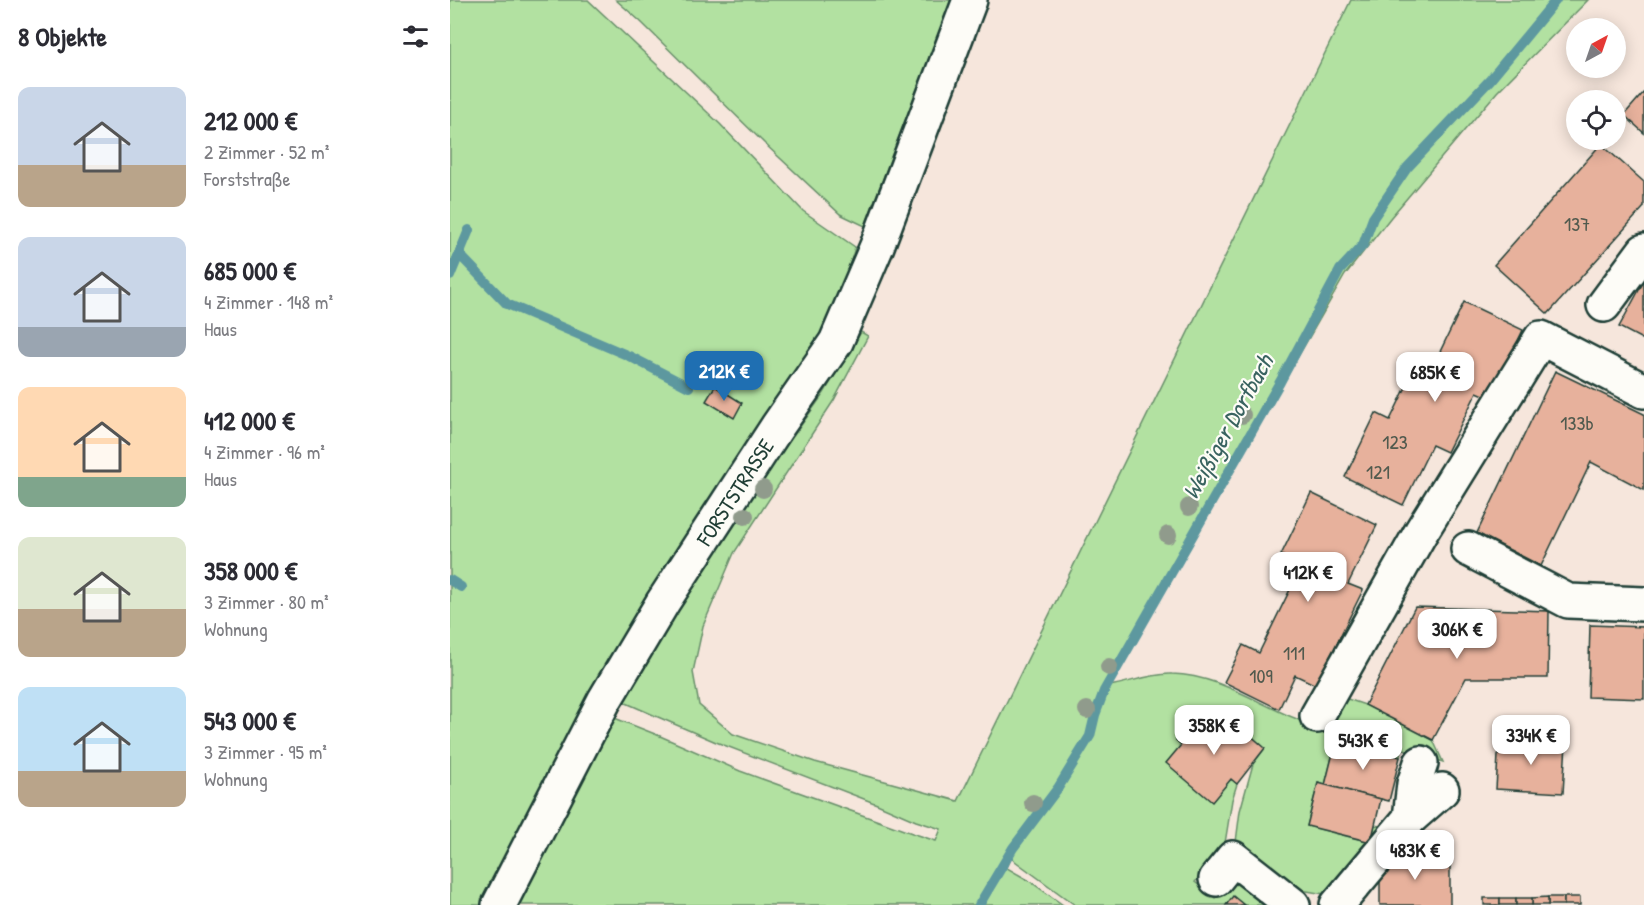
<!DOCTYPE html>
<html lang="de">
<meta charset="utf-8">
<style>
:root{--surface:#fff;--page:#f7f7f7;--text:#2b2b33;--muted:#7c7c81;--accent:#1f6fb2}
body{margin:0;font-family:"Patrick Hand",sans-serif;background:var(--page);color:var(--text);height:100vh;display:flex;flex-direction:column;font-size:22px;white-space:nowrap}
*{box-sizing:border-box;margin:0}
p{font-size:20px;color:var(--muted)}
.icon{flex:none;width:33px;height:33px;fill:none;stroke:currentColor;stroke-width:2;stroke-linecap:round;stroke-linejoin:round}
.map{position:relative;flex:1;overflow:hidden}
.sheet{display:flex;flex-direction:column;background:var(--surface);width:450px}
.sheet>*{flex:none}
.needle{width:39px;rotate:40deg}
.buttons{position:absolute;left:1116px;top:18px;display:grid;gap:12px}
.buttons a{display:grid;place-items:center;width:60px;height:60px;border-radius:50%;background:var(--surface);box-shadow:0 3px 15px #0003;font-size:30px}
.price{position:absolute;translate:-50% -51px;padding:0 14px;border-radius:12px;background:#fff;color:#222;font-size:20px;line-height:39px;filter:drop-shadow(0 2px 3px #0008)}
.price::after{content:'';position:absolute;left:50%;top:36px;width:18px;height:14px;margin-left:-9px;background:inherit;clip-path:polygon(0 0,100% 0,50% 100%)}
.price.current{background:var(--accent);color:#fff}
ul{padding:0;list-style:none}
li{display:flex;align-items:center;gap:18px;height:150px;padding:0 18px}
li span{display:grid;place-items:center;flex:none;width:168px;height:120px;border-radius:12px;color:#555}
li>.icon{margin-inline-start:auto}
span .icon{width:72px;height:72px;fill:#fffc;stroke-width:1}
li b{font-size:26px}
h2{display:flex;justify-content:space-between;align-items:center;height:72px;padding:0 18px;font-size:26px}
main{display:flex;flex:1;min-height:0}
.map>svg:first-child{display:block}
</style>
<main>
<section class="sheet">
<h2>8 Objekte<svg class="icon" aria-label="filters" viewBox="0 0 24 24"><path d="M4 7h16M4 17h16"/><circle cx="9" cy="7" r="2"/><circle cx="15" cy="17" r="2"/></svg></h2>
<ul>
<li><span style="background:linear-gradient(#c9d6e8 65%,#b9a48a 0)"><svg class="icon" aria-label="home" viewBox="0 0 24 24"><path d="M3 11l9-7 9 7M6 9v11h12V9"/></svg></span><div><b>212 000 €</b><p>2 Zimmer · 52 m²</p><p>Forststraße</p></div></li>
<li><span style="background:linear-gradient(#c9d6e8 75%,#9aa5b1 0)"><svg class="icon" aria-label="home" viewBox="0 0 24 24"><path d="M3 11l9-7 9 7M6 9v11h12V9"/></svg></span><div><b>685 000 €</b><p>4 Zimmer · 148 m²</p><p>Haus</p></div></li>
<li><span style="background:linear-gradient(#ffd9b3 75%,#7fa58c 0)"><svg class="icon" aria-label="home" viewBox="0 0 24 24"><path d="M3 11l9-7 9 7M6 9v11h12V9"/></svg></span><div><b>412 000 €</b><p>4 Zimmer · 96 m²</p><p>Haus</p></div></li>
<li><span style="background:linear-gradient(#dfe7d0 60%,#b9a48a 0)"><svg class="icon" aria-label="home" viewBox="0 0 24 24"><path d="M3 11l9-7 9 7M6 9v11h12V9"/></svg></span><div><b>358 000 €</b><p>3 Zimmer · 80 m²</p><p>Wohnung</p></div></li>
<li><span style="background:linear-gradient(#bfe0f5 70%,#b9a48a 0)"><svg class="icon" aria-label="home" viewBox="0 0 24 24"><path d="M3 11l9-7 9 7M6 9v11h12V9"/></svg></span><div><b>543 000 €</b><p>3 Zimmer · 95 m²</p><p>Wohnung</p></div></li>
</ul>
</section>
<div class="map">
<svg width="1194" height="905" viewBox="0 0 1194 905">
<rect width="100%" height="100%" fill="#f6e6dc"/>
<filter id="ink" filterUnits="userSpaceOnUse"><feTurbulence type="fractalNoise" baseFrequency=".0167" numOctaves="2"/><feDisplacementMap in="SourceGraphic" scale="12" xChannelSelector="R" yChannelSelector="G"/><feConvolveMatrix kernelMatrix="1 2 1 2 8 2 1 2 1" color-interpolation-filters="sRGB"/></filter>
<g filter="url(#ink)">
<g fill="#b2e1a1" stroke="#688f6a" stroke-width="1.5">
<path d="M0,0H138L270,124L353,211L405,247L391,298L363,347L246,521L269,540L374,393L411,332L418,336L384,400L284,553L253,626L243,672L249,705L283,734L365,762L508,801L901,0H1138L1047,92L941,217L895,275L659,686C679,683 701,673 722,674C769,675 809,705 852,721L886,695L915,705L983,740L993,762L951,748L950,757L886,741L875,785L868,783L857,826L920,842L925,825L941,828L880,895L851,890L816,867L786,842L790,811L803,764L815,748L792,728L785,729L775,721L736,727L726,740L731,745L762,801L781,779L787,784L782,800L775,843L745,882L765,898L786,873L825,905H794L783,897L776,905H625L565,861L562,857L557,868L578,880L613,905H63L162,717L210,736L290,771L462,833L486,841L491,829L466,821L427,804L266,742L208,717L174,702L150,681L32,905H0Z"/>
<polygon points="166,0 501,0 415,226 390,214 315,144 190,21"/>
</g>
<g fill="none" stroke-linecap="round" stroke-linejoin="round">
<g stroke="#5d989f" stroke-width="10">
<polyline points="9,254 57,304 179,356 239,387"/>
<polyline points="0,276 19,230"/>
<polyline points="0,580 11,587"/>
<polyline points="529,905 563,848 608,788 640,736 645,715 654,691 830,382 890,270 913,245 923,218 957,168 1040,80 1106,0"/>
</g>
</g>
<g fill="#e7b19c" stroke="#1f3d34" stroke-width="1.5">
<polygon points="1194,92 1194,133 1174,115"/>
<polygon points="1151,144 1194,182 1194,207 1098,314 1044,265"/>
<polygon points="1194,281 1194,340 1169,327"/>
<polygon points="1014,302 1073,330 1041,398 1027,392 997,452 982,445 953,505 895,477 926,413 940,420 970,358 984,364"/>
<polygon points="1105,371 1194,414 1194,490 1141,462 1091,566 1027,533"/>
<polygon points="265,386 292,403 284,418 256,401"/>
<polygon points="861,493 927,525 898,584 913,590 866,685 845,675 829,709 774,682 793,645 809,653 852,565 831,555"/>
<polygon points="965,607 1099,611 1098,678 1016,678 983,740 915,705"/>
<polygon points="1140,625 1194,627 1194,699 1138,697"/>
<polygon points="775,721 785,729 792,728 815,748 787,784 781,779 762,802 716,763 731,745 726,740 736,727"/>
<polygon points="1049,739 1116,743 1113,793 1046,789"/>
<polygon points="886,741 950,757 939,801 875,785"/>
<polygon points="868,783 931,799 921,842 857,826"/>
<polygon points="930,857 1000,858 1000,905 930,905"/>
<polygon points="783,896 794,905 776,905"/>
<rect x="1098" y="897" width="16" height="8"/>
<polygon points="1098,897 1098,905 1082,905 1082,898"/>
<rect x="1114" y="897" width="16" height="8"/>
<rect x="1034" y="898" width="16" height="7"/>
<rect x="1050" y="898" width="16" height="7"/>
<rect x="1066" y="898" width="16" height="7"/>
</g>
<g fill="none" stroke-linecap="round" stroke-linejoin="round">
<defs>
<g id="minor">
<polyline points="1154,305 1194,251"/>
<polyline points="1018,549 1118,601 1194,604"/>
<polyline points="867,716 971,532 1091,338 1194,391"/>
<polyline points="960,818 992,790"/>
<polyline points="766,879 783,858 843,905"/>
<polyline points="49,905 154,701 213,602 327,427 386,342 427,246 520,0"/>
<polyline points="887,905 960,818 964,784 971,763"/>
</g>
</defs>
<use href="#minor" stroke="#1f3d34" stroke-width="38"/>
<use href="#minor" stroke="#fdfcf7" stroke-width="33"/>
</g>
<g fill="#909b8c">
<circle cx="792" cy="415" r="9"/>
<circle cx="313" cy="489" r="9"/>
<circle cx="739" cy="507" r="9"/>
<circle cx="295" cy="516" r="9"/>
<circle cx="718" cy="535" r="9"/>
<circle cx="659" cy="667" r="9"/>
<circle cx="637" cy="710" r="9"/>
<circle cx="583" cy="803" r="9"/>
</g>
</g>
<g text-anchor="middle" stroke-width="4.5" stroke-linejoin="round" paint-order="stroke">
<g font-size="20" fill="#515a4e">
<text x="1127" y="231">137</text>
<text x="1127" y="430">133b</text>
<text x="945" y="449">123</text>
<text x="928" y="479">121</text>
<text x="844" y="660">111</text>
<text x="811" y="683">109</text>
</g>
<g font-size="22" fill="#1f3d34" stroke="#fdfcf7">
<text transform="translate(285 492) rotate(-57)" y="8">FORSTSTRASSE</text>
</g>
<g font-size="24" font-style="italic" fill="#396360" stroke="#fdfcf7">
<text transform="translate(778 427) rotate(-61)" y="8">Weißiger Dorfbach</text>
</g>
</g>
</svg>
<div class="buttons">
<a><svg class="needle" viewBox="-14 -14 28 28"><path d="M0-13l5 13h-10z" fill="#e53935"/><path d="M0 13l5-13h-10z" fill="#7c7c81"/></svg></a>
<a><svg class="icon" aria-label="locate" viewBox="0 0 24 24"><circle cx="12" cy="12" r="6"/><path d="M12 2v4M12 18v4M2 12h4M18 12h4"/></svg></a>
</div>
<b class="price current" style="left:274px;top:402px">212K €</b>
<b class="price" style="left:985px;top:403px">685K €</b>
<b class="price" style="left:858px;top:603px">412K €</b>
<b class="price" style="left:1007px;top:660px">306K €</b>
<b class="price" style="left:764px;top:756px">358K €</b>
<b class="price" style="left:1081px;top:766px">334K €</b>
<b class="price" style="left:913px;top:771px">543K €</b>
<b class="price" style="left:965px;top:881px">483K €</b>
</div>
</main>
